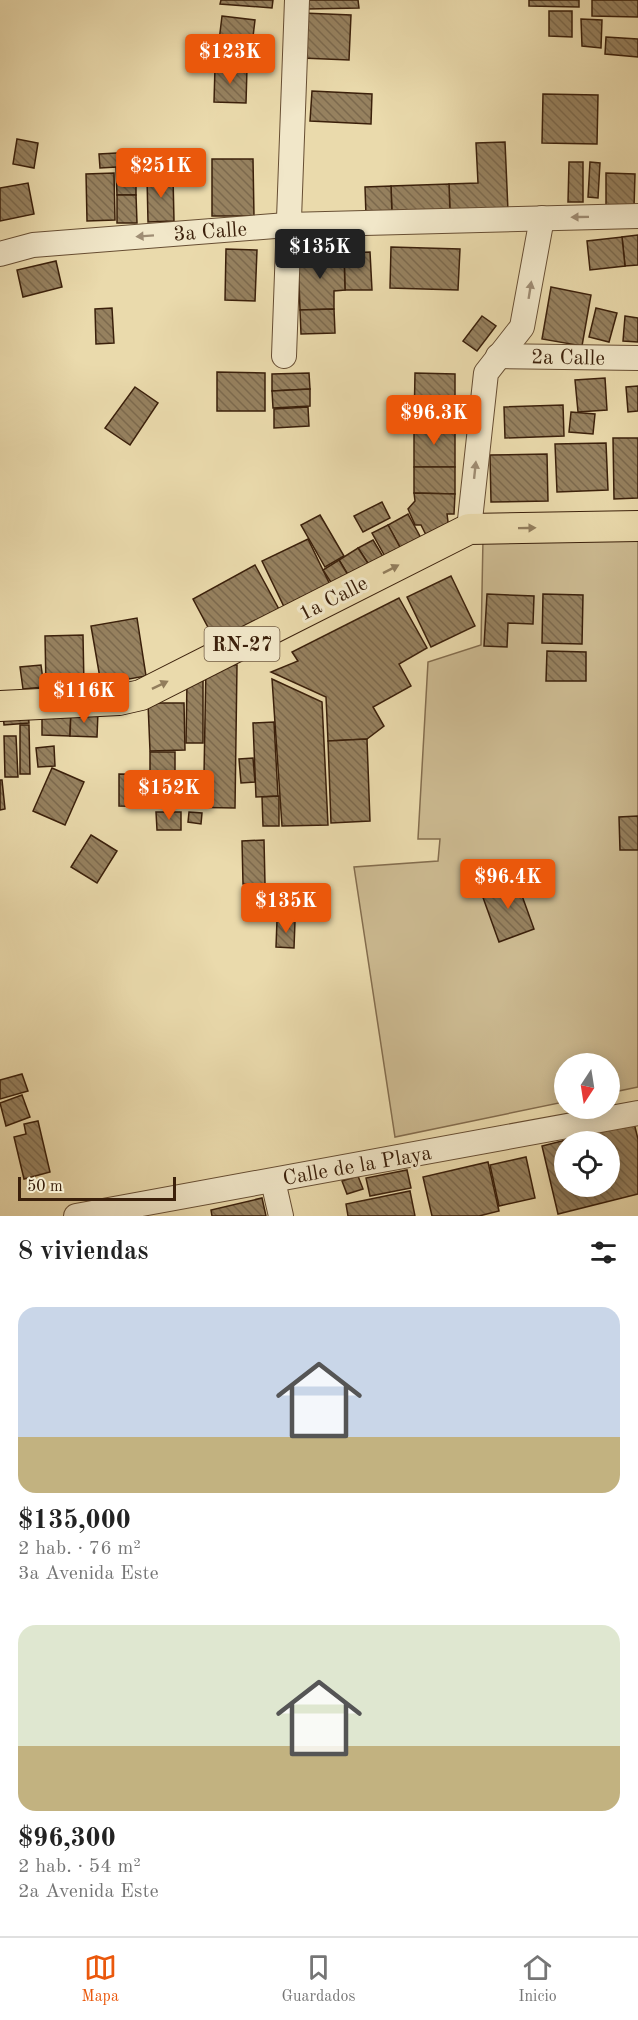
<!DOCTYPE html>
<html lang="es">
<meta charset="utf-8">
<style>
:root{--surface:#fff;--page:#f6f6f6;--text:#222;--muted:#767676;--line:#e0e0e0;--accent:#ea580c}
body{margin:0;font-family:"Old Standard TT",serif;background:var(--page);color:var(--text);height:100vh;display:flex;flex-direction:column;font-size:22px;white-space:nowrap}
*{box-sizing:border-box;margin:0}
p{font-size:20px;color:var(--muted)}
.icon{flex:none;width:33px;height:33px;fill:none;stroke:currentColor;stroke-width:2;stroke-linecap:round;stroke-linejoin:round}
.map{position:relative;height:1216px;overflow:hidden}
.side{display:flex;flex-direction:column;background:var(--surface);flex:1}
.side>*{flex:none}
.needle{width:39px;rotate:192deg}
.buttons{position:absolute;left:554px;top:1053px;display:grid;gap:12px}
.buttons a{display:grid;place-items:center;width:66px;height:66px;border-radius:50%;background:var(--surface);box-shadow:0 3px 15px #0003;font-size:30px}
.scale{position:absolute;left:18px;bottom:15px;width:158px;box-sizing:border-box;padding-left:6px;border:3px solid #3b200b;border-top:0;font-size:16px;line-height:21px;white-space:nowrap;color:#3b200b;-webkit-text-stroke:4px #f1e7c9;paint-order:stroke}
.price{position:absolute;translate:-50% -51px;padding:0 14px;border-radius:6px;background:var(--accent);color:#fff;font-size:20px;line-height:39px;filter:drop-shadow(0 2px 3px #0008)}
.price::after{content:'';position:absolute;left:50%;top:36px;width:18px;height:14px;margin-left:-9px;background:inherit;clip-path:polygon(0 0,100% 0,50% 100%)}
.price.selected{background:#222;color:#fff}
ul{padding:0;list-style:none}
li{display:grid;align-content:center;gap:12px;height:318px;padding:0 18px}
li span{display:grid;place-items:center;height:186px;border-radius:18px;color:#555}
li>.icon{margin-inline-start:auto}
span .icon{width:108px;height:108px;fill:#fffc;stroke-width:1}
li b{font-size:26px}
h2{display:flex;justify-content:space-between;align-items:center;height:72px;padding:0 18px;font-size:26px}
.tab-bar{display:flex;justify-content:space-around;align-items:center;height:84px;border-top:2px solid var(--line);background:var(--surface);font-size:16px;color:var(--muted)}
.tab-bar a{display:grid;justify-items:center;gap:3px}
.tab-bar .selected{color:var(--accent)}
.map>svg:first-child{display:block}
</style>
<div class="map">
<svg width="638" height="1216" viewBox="0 0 638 1216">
<defs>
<pattern id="building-back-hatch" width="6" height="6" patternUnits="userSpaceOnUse" patternTransform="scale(1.5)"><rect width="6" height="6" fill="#96815f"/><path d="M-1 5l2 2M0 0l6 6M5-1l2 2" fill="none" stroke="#7c694d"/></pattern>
</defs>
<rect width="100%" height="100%" fill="#eadaac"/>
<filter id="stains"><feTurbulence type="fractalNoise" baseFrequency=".00333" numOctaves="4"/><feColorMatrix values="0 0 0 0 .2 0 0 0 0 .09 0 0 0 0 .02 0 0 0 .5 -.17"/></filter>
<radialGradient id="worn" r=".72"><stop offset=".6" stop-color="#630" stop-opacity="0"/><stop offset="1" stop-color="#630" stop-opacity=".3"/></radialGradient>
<polygon fill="#ccba91" stroke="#846d4e" stroke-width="1.5" points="483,538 638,538 638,1087 609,1093 609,1064 564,1064 564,1102 395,1137 354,867 438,861 440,839 418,839 428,662 481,645"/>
<g fill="url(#building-back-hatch)" stroke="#3b200b" stroke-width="1.5" fill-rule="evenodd">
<polygon points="221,0 273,0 272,8 220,4"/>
<polygon points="307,0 358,0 359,8 307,9"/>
<polygon points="529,0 579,0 579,7 529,6"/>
<polygon points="592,0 638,0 638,17 592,16"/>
<polygon points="549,11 572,11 572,37 549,36"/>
<polygon points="303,13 351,15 349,60 302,58"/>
<polygon points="222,16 255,20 252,45 219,41"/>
<polygon points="581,19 602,20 601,48 582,46"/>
<polygon points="606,37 638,39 638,57 605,54"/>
<polygon points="215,67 247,68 246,103 214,102"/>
<polygon points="312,91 372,94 371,124 310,121"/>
<polygon points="543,94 598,95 597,144 542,143"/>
<polygon points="17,139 38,143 34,168 13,164"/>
<polygon points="505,142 508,211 450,213 449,184 478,183 476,143"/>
<polygon points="135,152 135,166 100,168 99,154"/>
<polygon points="212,159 253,159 254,216 212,216"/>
<polygon points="569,162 583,162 583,202 568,202"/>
<polygon points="590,162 600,163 598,198 588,197"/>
<polygon points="116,168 136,168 136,195 117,195"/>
<polygon points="114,173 115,220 87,221 86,174"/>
<polygon points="606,173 635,174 634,208 606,207"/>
<polygon points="173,176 174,221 148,222 147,177"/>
<polygon points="28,183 34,214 0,221 0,188"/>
<polygon points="449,184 450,213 392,215 391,186"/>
<polygon points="391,186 392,215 366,216 365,187"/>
<polygon points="117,195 136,195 137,223 117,223"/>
<polygon points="638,235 638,265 625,266 622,237"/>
<polygon points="622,237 625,266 590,270 587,241"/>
<polygon points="391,247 460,249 458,290 390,288"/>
<polygon points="226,249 257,250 255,301 225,300"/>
<polygon points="370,252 372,290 345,290 344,253"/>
<polygon points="344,253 345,290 334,291 334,309 300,310 298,254"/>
<polygon points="56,261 62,287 23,297 17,270"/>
<polygon points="551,287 591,295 582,346 542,339"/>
<polygon points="112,308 114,343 96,344 95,309"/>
<polygon points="596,308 617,313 609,342 589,337"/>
<polygon points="334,309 335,333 301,334 300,310"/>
<polygon points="482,316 496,326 477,351 463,341"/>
<polygon points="625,316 638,318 638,342 623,341"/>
<polygon points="217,372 265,373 265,411 217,411"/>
<polygon points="309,373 310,389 272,391 272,374"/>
<polygon points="415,373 455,374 455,426 414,426"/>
<polygon points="605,378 607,410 578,412 575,380"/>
<polygon points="638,386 638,411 628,412 626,387"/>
<polygon points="135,387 158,403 130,445 105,428"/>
<polygon points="310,389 310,406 273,408 272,391"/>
<polygon points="563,405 564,436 505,438 504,407"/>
<polygon points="308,407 309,426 274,428 274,409"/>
<polygon points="571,412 595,414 593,434 569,432"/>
<rect x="414" y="426" width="41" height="41"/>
<polygon points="613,438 638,438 638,498 614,499"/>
<polygon points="606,443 608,490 557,492 555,444"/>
<polygon points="547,454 548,501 491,502 490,455"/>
<polygon points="414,467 455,467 455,494 414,493"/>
<polygon points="414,493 455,494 454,514 447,514 449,529 428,539 421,525 415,525 408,509 415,501"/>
<polygon points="382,502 390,518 363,532 354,516"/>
<polygon points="408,514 422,540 402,551 388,525"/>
<polygon points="320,515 344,556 325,567 301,525"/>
<polygon points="388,525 402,551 387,560 372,533"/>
<polygon points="308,539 334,593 288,615 262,561"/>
<polygon points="373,540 385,560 371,568 358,548"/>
<polygon points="358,548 371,568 351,580 339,560"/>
<polygon points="339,560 351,580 336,590 323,570"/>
<polygon points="255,565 281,613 218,646 193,599"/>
<polygon points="451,576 475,626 431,647 407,597"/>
<polygon points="487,594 534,596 533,624 508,623 507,647 484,646"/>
<polygon points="543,594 583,595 582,644 542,643"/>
<polygon points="399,598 427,648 399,664 411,686 373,707 384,726 367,739 328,741 326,697 271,672 298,661 292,652"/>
<polygon points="137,618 146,676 101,684 91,626"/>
<polygon points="83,635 84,686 46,687 45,636"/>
<polygon points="547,651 586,652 586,681 546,681"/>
<polygon points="206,664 237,665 235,808 119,806 119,774 204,775"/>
<polygon points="41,665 44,687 23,689 20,667"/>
<polygon points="272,679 322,702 328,825 282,826"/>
<polygon points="187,681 203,681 203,743 186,743"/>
<polygon points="148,703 184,703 185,750 150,751"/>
<polygon points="42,710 71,711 70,736 42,735"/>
<polygon points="28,711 29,723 4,725 3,713"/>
<polygon points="71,711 98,712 97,737 70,736"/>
<polygon points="274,722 278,796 256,797 253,723"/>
<polygon points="20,725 29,725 30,774 20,774"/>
<polygon points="4,736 16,736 18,777 5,777"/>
<polygon points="367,739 370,821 331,823 328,741"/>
<polygon points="54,746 55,766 38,767 36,748"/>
<rect x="150" y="752" width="25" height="20"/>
<polygon points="253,758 255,782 241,783 239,759"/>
<polygon points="52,768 84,782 65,825 33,811"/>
<polygon points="0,780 2,780 5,809 0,810"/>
<polygon points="279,796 279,826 263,826 262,797"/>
<polygon points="156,812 181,812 181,830 157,830"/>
<polygon points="189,812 202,813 201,824 188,822"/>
<polygon points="638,816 638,850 620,850 619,817"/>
<polygon points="91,835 117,851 97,883 71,867"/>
<polygon points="264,840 265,884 243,884 242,841"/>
<polygon points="516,879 534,929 499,942 481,892"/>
<polygon points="277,920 295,921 294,948 276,947"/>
<polygon points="22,1074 28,1091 0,1099 0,1080"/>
<polygon points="22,1095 30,1117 6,1126 0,1103"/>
<polygon points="38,1121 50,1172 24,1179 14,1137 26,1134 24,1124"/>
<path d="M634,1123L638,1139V1194L558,1214L542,1146ZM564,1142H609V1186H564Z"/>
<polygon points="526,1157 535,1198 499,1206 490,1165"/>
<polygon points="488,1162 499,1211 479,1216 432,1216 423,1177"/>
<polygon points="407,1170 411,1188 370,1196 366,1178"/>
<polygon points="358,1176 363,1189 347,1194 342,1181"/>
<polygon points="410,1191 415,1216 348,1216 346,1204"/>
<polygon points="262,1198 266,1216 212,1216 211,1210"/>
</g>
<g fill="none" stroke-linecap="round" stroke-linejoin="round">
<defs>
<g id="minor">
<polyline points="0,254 33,245 287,225 638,216"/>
<polyline points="284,356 297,0"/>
<polyline points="498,356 638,358"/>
<polyline points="469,529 486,373 522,327 542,218"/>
<polyline points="273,1181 281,1216"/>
<polyline points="76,1216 638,1113"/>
</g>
<polyline id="major" points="0,706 119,700 141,695 469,529 638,526"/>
</defs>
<use href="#minor" stroke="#674e33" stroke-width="26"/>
<use href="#major" stroke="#3b200b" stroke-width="32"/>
<use href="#minor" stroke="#f1e7c9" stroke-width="24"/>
<use href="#major" stroke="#eadaac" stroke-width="30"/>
</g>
<defs><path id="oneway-solid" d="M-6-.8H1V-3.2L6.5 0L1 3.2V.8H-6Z" transform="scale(1.5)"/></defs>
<g fill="#9f8d74">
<use href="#oneway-solid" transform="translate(580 217) rotate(179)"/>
<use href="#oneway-solid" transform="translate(145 236) rotate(176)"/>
<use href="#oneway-solid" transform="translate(530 290) rotate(-81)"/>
<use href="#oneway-solid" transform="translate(475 470) rotate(-84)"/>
</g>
<g fill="#927d5c">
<use href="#oneway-solid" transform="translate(527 528) rotate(-1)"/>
<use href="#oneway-solid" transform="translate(391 569) rotate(-27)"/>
<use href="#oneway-solid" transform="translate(160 685) rotate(-26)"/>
</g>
<g text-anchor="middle" stroke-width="6" stroke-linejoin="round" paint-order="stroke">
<rect fill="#f1e7c9" stroke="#725c44" stroke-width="1.5" x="204.5" y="627" width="75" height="34" rx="4.5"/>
<g font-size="20" font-weight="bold" fill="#3b200b">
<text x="242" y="651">RN-27</text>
</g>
<g font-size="21" fill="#3b200b" stroke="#f1e7c9">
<text transform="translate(210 231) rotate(-4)" y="7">3a Calle</text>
<text transform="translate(568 357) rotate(1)" y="7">2a Calle</text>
<text transform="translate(333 598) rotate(-27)" y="7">1a Calle</text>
<text transform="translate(357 1165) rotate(-10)" y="7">Calle de la Playa</text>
</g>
</g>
<rect width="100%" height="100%" filter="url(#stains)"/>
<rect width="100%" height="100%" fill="url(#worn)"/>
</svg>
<div class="buttons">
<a><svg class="needle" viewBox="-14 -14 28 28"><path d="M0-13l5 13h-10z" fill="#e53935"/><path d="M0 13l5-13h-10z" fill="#767676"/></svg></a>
<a><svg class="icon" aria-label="locate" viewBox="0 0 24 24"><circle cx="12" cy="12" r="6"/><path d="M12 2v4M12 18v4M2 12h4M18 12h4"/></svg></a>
</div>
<div class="scale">50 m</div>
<b class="price" style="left:230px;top:85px">$123K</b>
<b class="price" style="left:161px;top:199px">$251K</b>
<b class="price selected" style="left:320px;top:280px">$135K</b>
<b class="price" style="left:434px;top:446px">$96.3K</b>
<b class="price" style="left:84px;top:724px">$116K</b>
<b class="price" style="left:169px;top:821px">$152K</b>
<b class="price" style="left:508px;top:910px">$96.4K</b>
<b class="price" style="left:286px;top:934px">$135K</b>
</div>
<section class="side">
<h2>8 viviendas<svg class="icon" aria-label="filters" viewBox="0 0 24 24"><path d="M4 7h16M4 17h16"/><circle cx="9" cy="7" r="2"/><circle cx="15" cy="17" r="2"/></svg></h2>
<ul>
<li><span style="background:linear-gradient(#c9d6e8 70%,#c2b280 0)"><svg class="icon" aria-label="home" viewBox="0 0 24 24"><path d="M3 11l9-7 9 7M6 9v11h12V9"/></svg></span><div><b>$135,000</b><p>2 hab. · 76 m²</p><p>3a Avenida Este</p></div></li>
<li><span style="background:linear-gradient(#dfe7d0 65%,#c2b280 0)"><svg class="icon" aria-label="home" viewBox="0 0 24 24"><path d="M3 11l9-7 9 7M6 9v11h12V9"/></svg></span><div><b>$96,300</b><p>2 hab. · 54 m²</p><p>2a Avenida Este</p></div></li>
</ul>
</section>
<nav class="tab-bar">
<a class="selected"><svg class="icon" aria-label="map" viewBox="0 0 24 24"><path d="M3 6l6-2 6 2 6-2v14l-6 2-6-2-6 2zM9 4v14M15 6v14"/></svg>Mapa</a>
<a><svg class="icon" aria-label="saved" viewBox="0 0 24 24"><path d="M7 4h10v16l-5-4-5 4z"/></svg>Guardados</a>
<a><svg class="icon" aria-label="home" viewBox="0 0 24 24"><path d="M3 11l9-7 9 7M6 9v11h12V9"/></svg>Inicio</a>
</nav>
